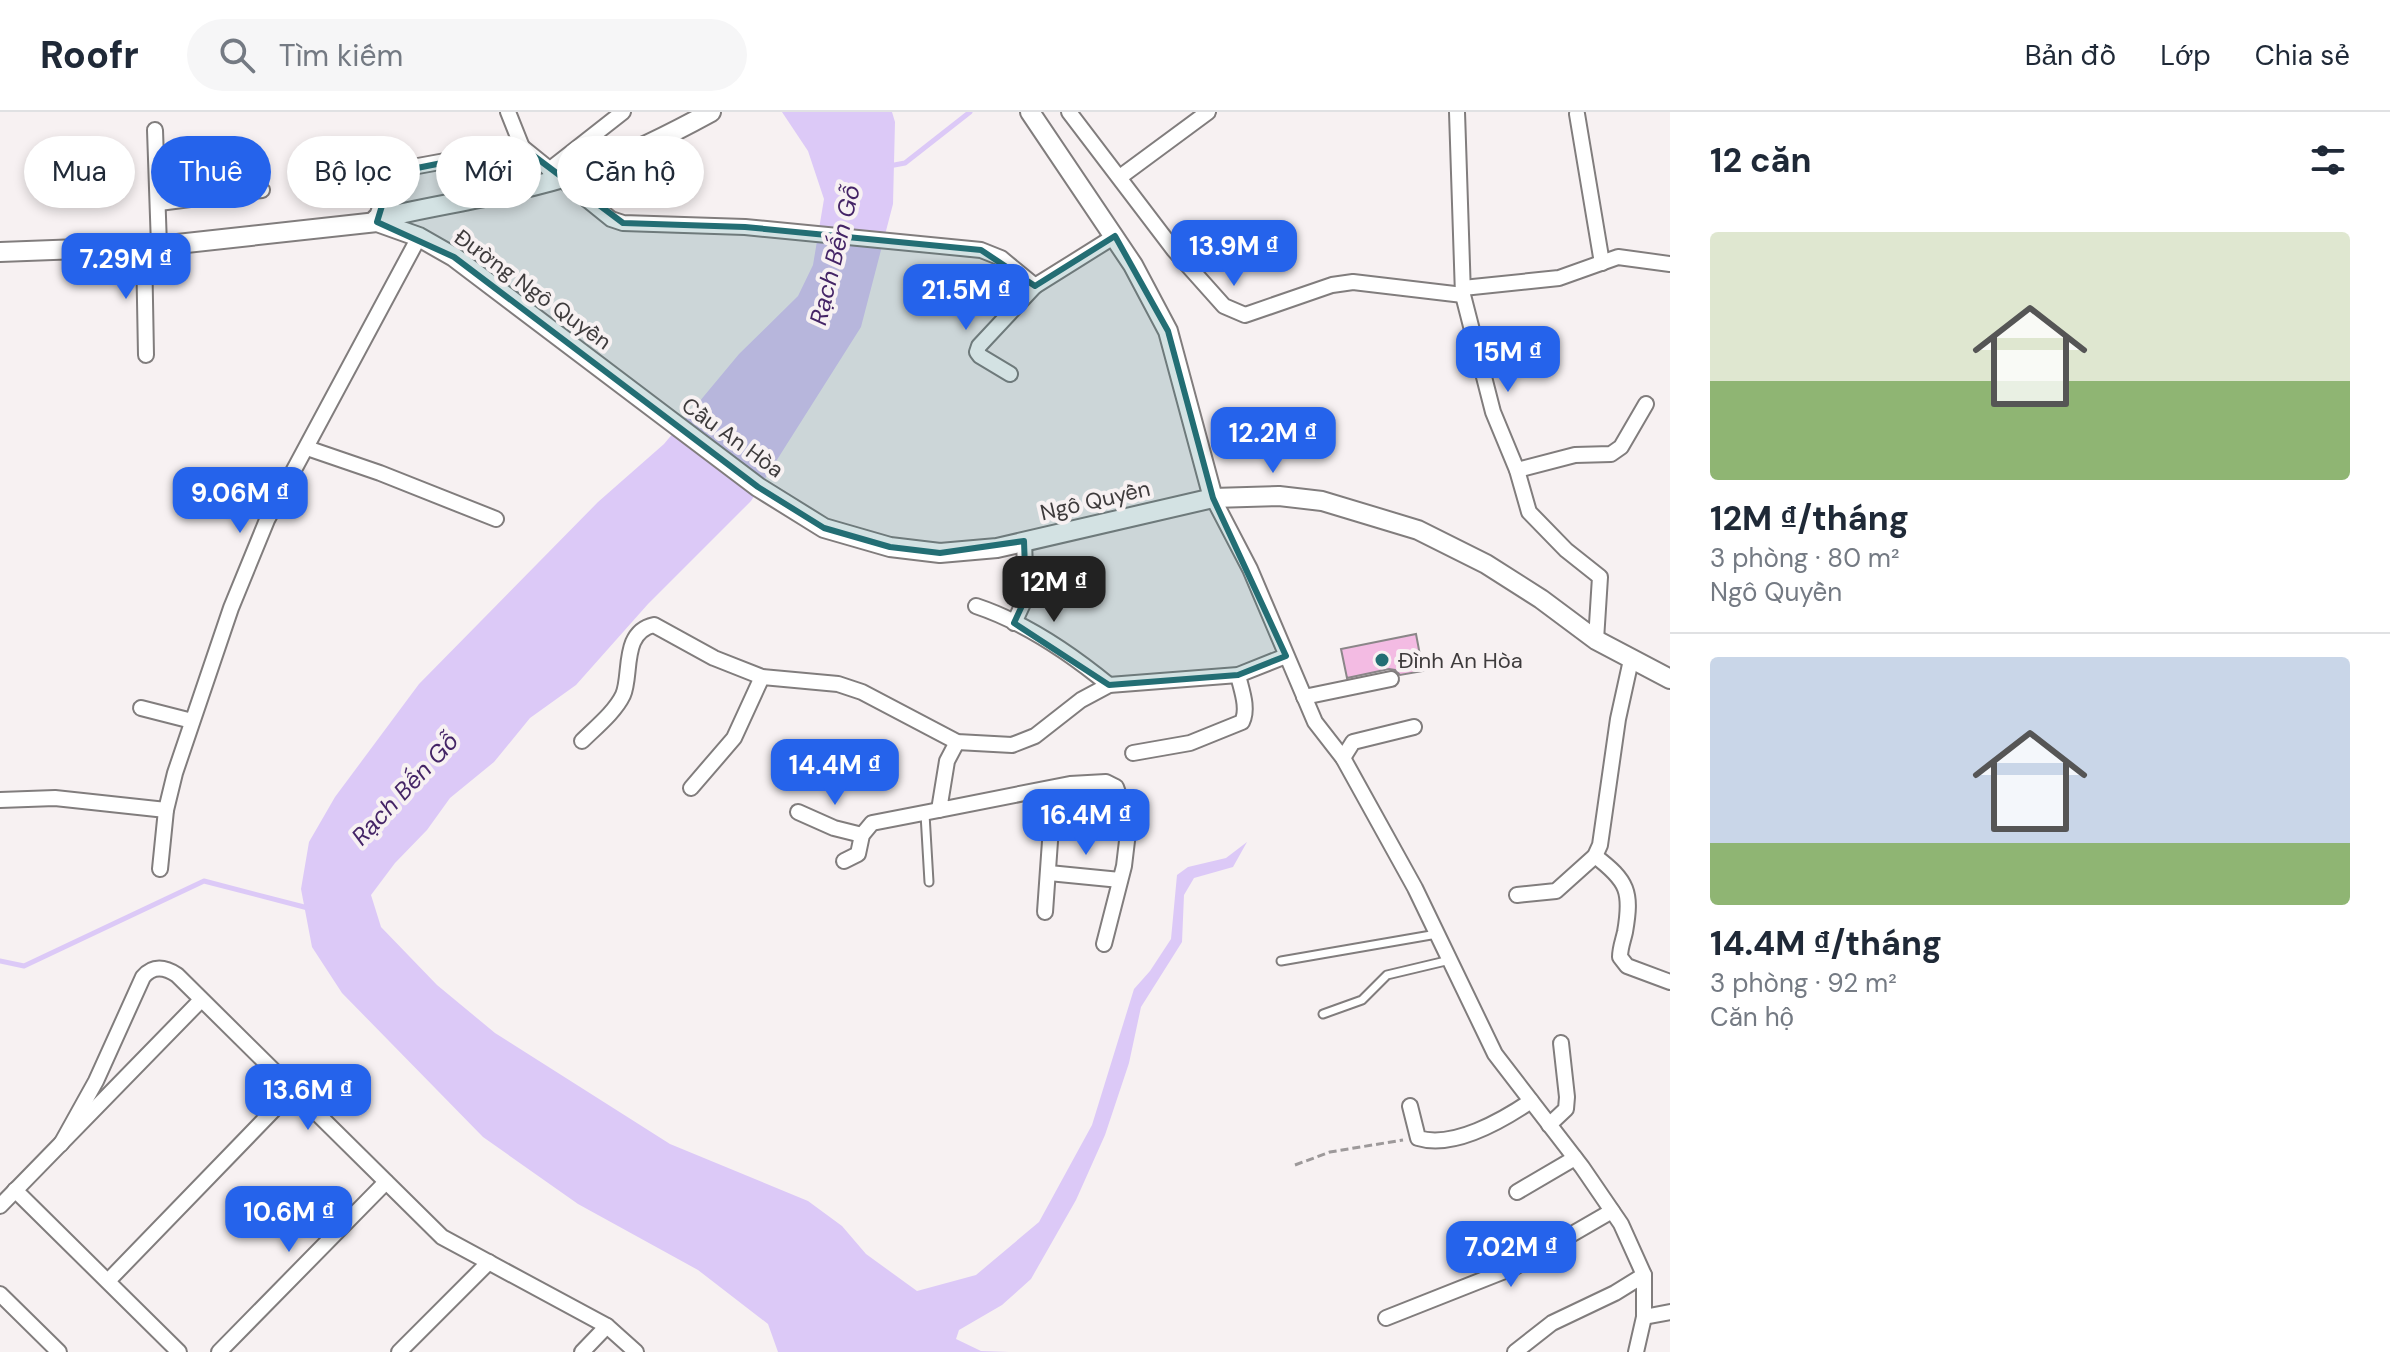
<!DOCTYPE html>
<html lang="vi">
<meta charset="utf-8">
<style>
:root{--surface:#fff;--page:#f6f6f7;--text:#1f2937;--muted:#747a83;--line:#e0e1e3;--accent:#2563eb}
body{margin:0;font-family:"DM Sans",sans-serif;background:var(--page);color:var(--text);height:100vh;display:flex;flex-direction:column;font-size:30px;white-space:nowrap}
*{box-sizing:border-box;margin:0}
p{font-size:26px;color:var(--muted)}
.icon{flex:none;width:44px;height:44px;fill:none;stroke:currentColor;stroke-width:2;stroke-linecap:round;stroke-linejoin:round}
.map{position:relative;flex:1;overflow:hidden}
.details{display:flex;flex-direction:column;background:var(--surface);width:720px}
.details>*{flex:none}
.top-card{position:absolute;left:24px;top:24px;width:760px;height:72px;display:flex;gap:16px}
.price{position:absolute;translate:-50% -68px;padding:0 18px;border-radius:16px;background:var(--accent);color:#fff;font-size:26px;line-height:52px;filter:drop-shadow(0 2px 4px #0008)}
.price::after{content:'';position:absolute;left:50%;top:48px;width:24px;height:18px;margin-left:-12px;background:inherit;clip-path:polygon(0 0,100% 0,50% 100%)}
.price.active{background:#222;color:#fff}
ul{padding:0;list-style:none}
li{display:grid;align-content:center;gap:16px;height:424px;padding:0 40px}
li+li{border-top:2px solid var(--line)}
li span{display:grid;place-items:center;height:248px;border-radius:8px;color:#555}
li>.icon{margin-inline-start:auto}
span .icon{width:144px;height:144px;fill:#fffc;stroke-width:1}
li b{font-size:34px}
h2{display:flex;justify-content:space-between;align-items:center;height:96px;padding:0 40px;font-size:34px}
.tag{padding:0 28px;border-radius:36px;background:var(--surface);box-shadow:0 4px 12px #0003;font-size:28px;line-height:72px}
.tag.active{background:var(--accent);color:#fff}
header{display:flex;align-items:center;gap:48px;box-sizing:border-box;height:112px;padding:0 40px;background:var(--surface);border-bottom:2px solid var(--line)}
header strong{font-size:38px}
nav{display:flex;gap:44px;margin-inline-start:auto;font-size:28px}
.search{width:560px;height:72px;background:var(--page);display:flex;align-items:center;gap:20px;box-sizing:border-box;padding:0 28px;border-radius:44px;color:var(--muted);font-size:30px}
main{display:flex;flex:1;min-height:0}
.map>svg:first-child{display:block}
</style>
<header>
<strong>Roofr</strong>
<div class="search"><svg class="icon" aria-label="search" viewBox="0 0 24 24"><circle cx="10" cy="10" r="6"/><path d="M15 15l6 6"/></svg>Tìm kiếm</div>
<nav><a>Bản đồ</a><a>Lớp</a><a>Chia sẻ</a></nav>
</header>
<main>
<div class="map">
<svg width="1670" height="1240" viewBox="0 0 1670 1240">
<rect width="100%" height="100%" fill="#f7f1f2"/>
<polygon fill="#dcc9f7" points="782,0 892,0 895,10 893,92 861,215 751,389 648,492 576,573 530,606 494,650 450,686 427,718 395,751 371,783 381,815 437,873 495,921 670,1032 808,1089 842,1114 866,1142 917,1179 976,1163 1039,1110 1092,1013 1134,877 1150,859 1171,827 1177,763 1188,755 1226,746 1247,730 1233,755 1194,766 1184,783 1182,830 1141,895 1129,951 1105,1023 1076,1088 1031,1167 1002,1193 959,1218 956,1227 981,1239 1009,1240 778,1240 768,1212 698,1158 578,1092 483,1025 342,881 312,835 301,777 309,730 335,685 419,572 598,390 664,332 739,242 798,184 813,153 824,87 808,39"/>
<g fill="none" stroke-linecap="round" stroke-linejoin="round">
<g stroke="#dcc9f7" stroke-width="5">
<polyline points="889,54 905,51 970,0"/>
<polyline points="0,849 24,854 204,769 308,796"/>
</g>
</g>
<polygon fill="#f3bbe3" stroke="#8a8688" stroke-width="2" points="1416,522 1423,559 1400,563 1395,558 1389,557 1347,566 1341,537"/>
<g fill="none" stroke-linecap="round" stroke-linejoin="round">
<defs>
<g id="lane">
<polyline points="925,702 929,770"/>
<polyline points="1281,849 1437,822"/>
<polyline points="1323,902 1362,888 1387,863 1450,848"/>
</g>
<g id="street">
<polyline points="508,0 522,35"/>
<polyline points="1069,0 1174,138 1224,194 1245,203 1332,173 1353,170 1463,183"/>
<polyline points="1457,0 1463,183 1493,300 1517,358 1529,400 1566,438 1600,465 1596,528"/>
<polyline points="1577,2 1602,151"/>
<polyline points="155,18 159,134"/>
<polyline points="549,58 623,0"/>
<polyline points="1120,65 1208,0"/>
<polyline points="159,91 262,78"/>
<polyline points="376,107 392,61 407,56 522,35 611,107 623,111 745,115 981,138 1001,146 1035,174 1115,124"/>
<polyline points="144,135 146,243"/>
<polyline points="1463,176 1559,166 1618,145 1670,152"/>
<polyline points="1010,262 980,244 977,240 979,234 1035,174"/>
<polyline points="307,336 380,361 496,407"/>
<polyline points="1517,358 1575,343 1611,342 1621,335 1646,292"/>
<polyline points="1213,386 1250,457 1315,610 1343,646 1415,776 1495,942 1582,1055 1621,1112 1644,1163 1644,1205 1636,1240"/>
<path d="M976,494C1024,510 1070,541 1109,573"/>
<polyline points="1014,511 1026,485 1024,429"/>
<polyline points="1304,585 1391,567"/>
<polyline points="141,596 192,609"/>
<path d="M582,629C595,616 615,600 623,583C632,563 621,520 654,513L714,546L762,565L838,572L862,580L957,630L1012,633L1035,624L1081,588L1109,573L1238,563L1286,544"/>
<polyline points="957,630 947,649 939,698 1070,672 1106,670 1116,675 1129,712 1124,754 1104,832"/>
<path d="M1133,641L1190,631L1242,610C1249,596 1241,577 1238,563"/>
<polyline points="1343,646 1353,630 1414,615"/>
<polyline points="691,676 734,626 762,565"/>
<polyline points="0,688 55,686 166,698"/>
<polyline points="798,700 834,716 862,723"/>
<polyline points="1081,714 1129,712"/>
<path d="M1595,744C1628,769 1632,780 1625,820C1623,829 1620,836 1620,845L1627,854L1670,870"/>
<polyline points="844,749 858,742 862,723 872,711 939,698"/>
<polyline points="160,757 166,698 175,661 231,496 267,408 419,125"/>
<polyline points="1049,761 1120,768"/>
<polyline points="1517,783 1556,779 1595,744 1600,733 1618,607 1631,548"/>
<polyline points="1045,800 1051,715 1048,677"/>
<path d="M1410,994L1418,1026C1453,1037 1503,1008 1531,989"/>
<polyline points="1549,1013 1566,997 1567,985 1561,931"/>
<path d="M61,1032L96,969L143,865C153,853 165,855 177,863L442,1125L607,1214L636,1240"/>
<polyline points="15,1078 179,1240"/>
<polyline points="1517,1080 1575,1046"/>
<polyline points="0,1094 201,888"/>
<polyline points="108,1169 293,978"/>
<polyline points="0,1182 59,1240"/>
<polyline points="1644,1205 1670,1200"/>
<polyline points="1386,1206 1515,1155 1612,1099"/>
<polyline points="219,1240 386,1070"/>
<polyline points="399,1240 489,1150"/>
<polyline points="582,1240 607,1214"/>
<polyline points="1515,1240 1552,1211 1615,1181 1644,1163"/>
</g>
<g id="secondary">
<polyline points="1030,0 1133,153 1168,219 1213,386"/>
<path d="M377,110L376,107C445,91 516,82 582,60C627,44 669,23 711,0"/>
<polyline points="0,140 159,134 377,110 419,125 454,145 758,375 824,416 890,435 940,441 997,436 1213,386 1279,384 1322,389 1418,418 1486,452 1541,487 1596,528 1670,567"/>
</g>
</defs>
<use href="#lane" stroke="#817d7d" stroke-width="11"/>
<use href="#street" stroke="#817d7d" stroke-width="18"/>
<use href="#secondary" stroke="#817d7d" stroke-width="22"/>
<polyline stroke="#9d999a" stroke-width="3" stroke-dasharray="8 4" stroke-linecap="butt" points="1295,1053 1330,1040 1403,1028"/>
<use href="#lane" stroke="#fff" stroke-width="7"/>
<use href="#street" stroke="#fff" stroke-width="14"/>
<use href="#secondary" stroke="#fff" stroke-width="18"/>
</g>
<path fill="#236e74" fill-opacity="0.2" stroke="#236e74" stroke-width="6" stroke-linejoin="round" d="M522,35L623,111L745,115L981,138L1035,174L1115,124L1168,219L1213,386L1286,544L1238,563L1109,573L1014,511L1026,485L1024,429L940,441L890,435L824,416L758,375L454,145L377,110L392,61Z"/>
<circle fill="#236e74" stroke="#f7f1f2" stroke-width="3" cx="1382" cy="548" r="8"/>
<g text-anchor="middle" stroke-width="8" stroke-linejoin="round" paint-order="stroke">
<g font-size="22" fill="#3e3b3c" stroke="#f7f1f2">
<text transform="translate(533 177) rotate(36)" y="8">Đường Ngô Quyền</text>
<text transform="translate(733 325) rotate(36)" y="8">Cầu An Hòa</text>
<text transform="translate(1095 388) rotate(-13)" y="8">Ngô Quyền</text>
</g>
<g font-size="22" fill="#3e3b3c" stroke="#f7f1f2" text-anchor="start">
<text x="1398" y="556">Đình An Hòa</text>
</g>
<g font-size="24" font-style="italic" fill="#442466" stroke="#f7f1f2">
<text transform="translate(835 143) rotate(-76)" y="8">Rạch Bến Gỗ</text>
<text transform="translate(405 677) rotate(-47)" y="8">Rạch Bến Gỗ</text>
</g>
</g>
</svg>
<b class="price" style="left:1234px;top:176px">13.9M ₫</b>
<b class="price" style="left:126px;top:189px">7.29M ₫</b>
<b class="price" style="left:966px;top:220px">21.5M ₫</b>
<b class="price" style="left:1508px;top:282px">15M ₫</b>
<b class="price" style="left:1273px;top:363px">12.2M ₫</b>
<b class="price" style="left:240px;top:423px">9.06M ₫</b>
<b class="price active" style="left:1054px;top:512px">12M ₫</b>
<b class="price" style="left:835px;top:695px">14.4M ₫</b>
<b class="price" style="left:1086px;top:745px">16.4M ₫</b>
<b class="price" style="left:308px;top:1020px">13.6M ₫</b>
<b class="price" style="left:289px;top:1142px">10.6M ₫</b>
<b class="price" style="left:1511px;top:1177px">7.02M ₫</b>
<div class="top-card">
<a class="tag">Mua</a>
<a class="tag active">Thuê</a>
<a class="tag">Bộ lọc</a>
<a class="tag">Mới</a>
<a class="tag">Căn hộ</a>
</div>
</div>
<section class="details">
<h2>12 căn<svg class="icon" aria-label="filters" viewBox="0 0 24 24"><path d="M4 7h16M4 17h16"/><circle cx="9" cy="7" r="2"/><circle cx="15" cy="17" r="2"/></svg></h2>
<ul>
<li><span style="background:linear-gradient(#dfe7d0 60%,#8fb573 0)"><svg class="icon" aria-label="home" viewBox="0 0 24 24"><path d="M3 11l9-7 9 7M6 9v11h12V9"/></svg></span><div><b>12M ₫/tháng</b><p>3 phòng · 80 m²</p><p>Ngô Quyền</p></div></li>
<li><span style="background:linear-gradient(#c9d6e8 75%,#8fb573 0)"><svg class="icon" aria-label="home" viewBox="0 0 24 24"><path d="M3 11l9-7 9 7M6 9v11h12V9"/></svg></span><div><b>14.4M ₫/tháng</b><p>3 phòng · 92 m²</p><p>Căn hộ</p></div></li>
</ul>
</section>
</main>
